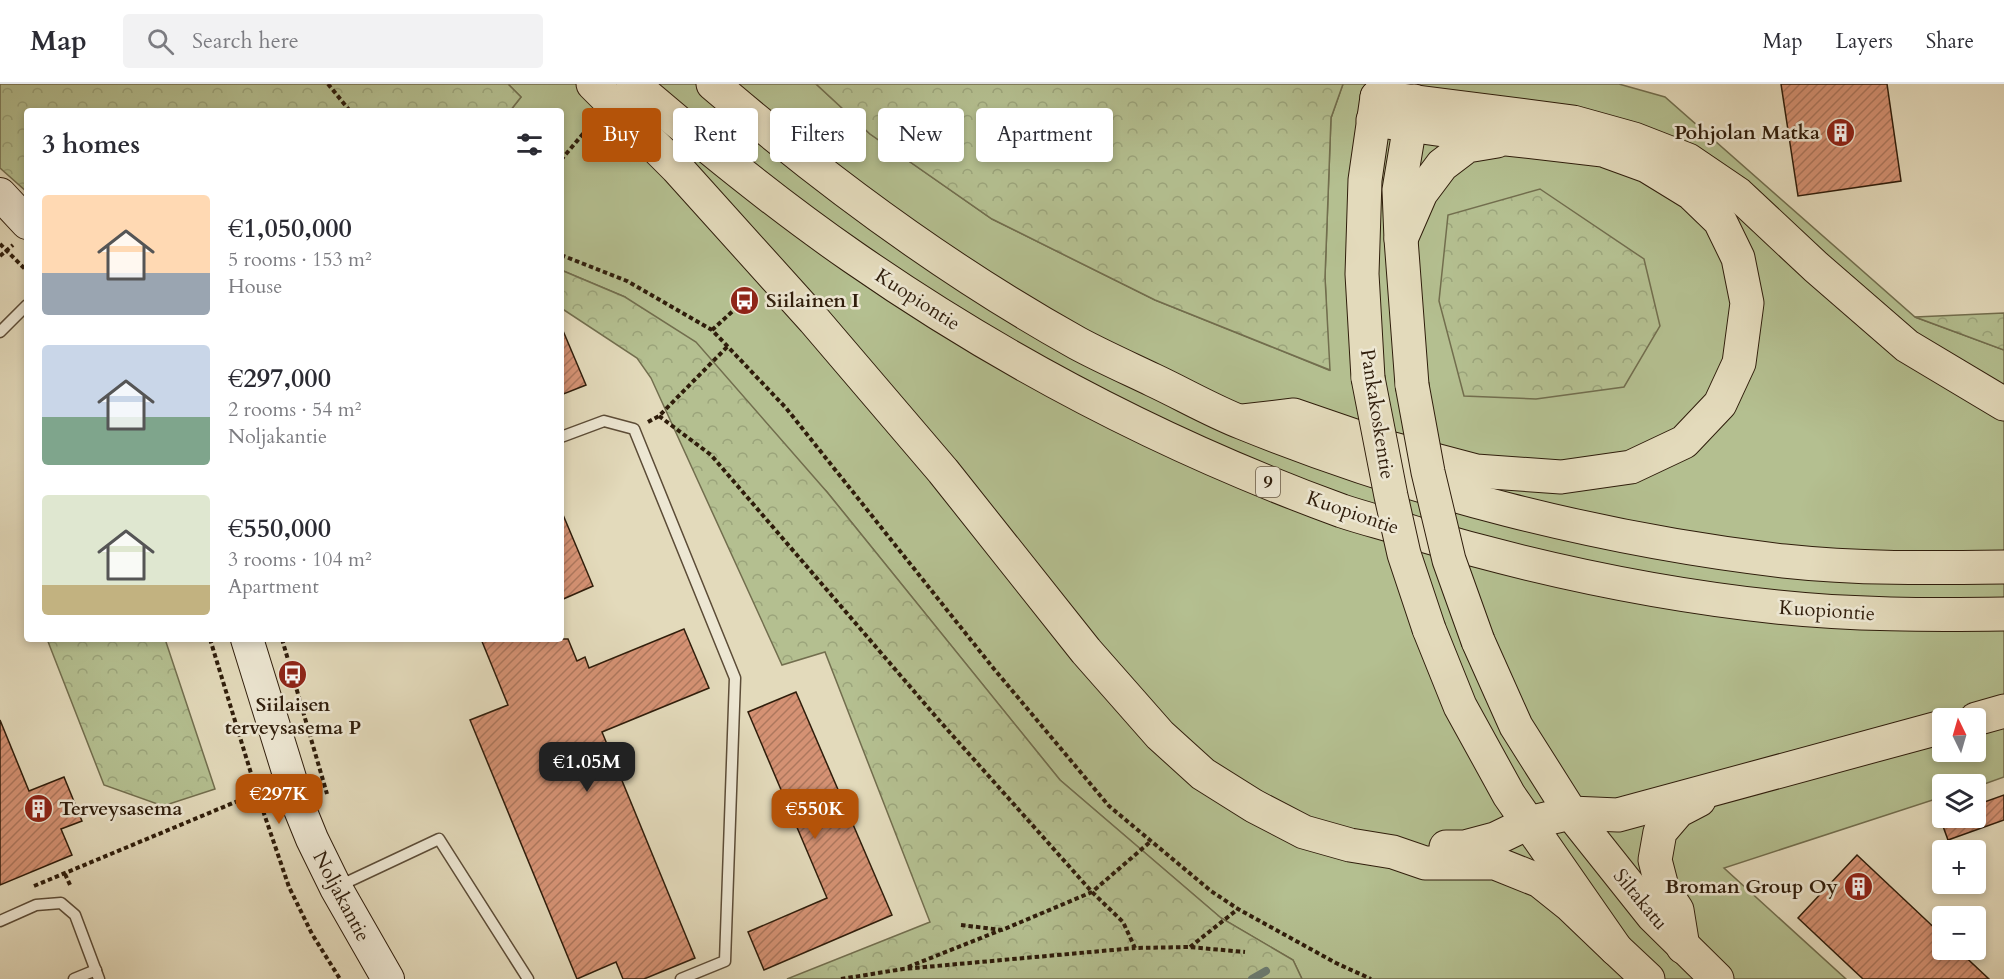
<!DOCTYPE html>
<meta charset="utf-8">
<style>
:root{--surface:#fff;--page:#f2f2f3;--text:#2b2b33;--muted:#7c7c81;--line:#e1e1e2;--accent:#b45309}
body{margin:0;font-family:Cardo,serif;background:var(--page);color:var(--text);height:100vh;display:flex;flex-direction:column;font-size:22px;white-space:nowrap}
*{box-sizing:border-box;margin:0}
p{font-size:20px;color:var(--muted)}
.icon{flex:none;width:33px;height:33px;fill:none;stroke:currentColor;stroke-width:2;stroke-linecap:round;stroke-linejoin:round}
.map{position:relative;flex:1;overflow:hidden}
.side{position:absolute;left:24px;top:24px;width:540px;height:534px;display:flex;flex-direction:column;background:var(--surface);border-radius:6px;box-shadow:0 3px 9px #0003}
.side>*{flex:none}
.top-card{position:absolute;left:582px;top:24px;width:570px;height:54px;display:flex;gap:12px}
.needle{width:39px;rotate:355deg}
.controls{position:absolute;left:1932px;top:624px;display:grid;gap:12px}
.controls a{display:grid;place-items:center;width:54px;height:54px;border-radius:6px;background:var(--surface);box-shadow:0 3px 9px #0003;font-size:30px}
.price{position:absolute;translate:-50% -51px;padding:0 14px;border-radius:12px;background:var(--accent);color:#fff;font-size:20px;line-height:39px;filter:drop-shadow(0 2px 3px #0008)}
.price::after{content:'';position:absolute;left:50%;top:36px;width:18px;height:14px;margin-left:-9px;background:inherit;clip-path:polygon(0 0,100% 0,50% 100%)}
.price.selected{background:#222;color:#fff}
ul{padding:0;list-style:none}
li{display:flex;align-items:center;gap:18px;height:150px;padding:0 18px}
li span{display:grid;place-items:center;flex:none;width:168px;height:120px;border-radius:6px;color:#555}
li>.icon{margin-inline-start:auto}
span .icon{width:72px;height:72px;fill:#fffc;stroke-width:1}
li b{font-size:26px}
h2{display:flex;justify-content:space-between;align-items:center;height:72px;padding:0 18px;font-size:26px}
.pill{padding:0 21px;border-radius:6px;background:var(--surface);box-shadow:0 3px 9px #0003;font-size:21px;line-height:54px}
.pill.selected{background:var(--accent);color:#fff}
header{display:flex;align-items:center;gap:36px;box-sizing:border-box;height:84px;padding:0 30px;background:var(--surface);border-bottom:2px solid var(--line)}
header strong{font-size:28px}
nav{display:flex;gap:33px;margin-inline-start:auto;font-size:21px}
.search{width:420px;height:54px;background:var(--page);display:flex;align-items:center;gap:15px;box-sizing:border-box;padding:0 21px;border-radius:6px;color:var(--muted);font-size:22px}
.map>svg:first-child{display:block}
</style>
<header>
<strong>Map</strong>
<div class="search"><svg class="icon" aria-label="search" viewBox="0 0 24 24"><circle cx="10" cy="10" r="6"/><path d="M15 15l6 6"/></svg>Search here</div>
<nav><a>Map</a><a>Layers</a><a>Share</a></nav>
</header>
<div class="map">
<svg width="2004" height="895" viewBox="0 0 2004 895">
<defs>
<pattern id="forest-crowns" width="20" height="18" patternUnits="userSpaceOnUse" patternTransform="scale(1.5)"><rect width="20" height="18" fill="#b4bf90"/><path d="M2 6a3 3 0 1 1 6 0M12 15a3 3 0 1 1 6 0" fill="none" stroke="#9ba47b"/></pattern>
<pattern id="building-hatch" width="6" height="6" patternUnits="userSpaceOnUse" patternTransform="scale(1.5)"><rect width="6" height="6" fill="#d59274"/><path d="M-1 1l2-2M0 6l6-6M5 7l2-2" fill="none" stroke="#ad775d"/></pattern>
</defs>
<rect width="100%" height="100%" fill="#e3dabb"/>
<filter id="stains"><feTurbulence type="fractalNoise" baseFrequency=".00333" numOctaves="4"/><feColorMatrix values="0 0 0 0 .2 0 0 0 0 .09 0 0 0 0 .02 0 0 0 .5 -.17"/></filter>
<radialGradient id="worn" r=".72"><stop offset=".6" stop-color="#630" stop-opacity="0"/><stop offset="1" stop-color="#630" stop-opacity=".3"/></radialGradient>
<path fill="#b4bf90" stroke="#726e4e" stroke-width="1.5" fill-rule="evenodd" d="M508,0H816L870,50L992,135L1155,216L1329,286L1325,193L1331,34L1343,0H1619L1665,13L1915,233L2004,266V693L1976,703V700H1942V713L1724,784L1846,895H1302L1293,876L1221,834L1060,696L827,408L625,213L561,186V27H510L521,13ZM1942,634H1976V668H1942Z"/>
<g fill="url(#forest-crowns)" stroke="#726e4e" stroke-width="1.5">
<polygon points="0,0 508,0 521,13 510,27 27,27 27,108 0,84"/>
<polygon points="816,0 1343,0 1331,34 1325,193 1330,286 1155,216 992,135 870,50"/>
<polygon points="1540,105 1644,175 1660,242 1624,303 1536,315 1464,312 1439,217 1448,131"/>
<polygon points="561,186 625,213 696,258 827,408 1060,696 1221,834 1293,876 1302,895 787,895 930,838 825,568 782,581 651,294 637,274 561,224"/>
<polygon points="2004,229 2004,266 1915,233"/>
<polygon points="47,555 165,555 215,705 163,722 104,701"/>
</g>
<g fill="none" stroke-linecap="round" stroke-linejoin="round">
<polyline stroke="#6c7b70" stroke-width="8" points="1252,895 1266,887"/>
</g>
<g fill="url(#building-hatch)" stroke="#2f1d0b" stroke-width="1.5">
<polygon points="1781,0 1887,0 1901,97 1798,112"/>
<polygon points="561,242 586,301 561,311"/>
<polygon points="561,426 593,502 561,516"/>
<polygon points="684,545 709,604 602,648 695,874 644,895 623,895 616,878 577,895 470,636 508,621 481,555 568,555 577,577 585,573 589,584"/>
<polygon points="796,608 892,831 764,886 748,848 827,814 748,628"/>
<polygon points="0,636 29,707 64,693 82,737 61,745 72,771 0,801"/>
<polygon points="2004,711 2004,736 1948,756 1940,734 1976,734 1976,721"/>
<polygon points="1857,771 1942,851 1942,866 1958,866 1989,895 1863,895 1798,834"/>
</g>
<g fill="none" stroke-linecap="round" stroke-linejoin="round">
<defs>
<g id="lane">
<polyline points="0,248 27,221"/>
<polyline points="561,353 604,337 634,345 735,594 725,877 681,895"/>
<polyline points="339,802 439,755 528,895"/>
<polyline points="0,837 36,821 61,819 75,831 99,895"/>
<polyline points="74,895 96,886"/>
</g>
<g id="secondary">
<polyline points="0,110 27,139"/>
<polyline points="247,555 299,723 312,755 336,804 388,895"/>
</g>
<g id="primary">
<polyline points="1368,294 1362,190 1365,96 1377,13"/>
<polyline points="1412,301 1401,155 1399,106 1414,17"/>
<polyline points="1429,545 1460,622 1509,711 1616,865 1648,895"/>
<polyline points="1478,557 1516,642 1571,729 1653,832 1717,895"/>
</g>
<g id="highway">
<polyline points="593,0 677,84 814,236 943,387 1086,567 1160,651 1203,690 1254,722 1304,748 1350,761 1393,768 1425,779 1495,779 1540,797 1570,821 1616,865"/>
<path d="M633,0C704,61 776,120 853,173C1004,278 1169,364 1342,427C1366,435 1391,441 1415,449C1533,484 1654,510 1777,523C1852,531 1929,531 2004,530"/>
<path d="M713,0C826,97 946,186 1077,259C1101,272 1128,284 1153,296C1183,310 1212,327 1243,339C1413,408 1602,456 1784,477C1857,485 1931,484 2004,483"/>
<polyline points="1377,13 1573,38 1634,55 1688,76 1738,110 1816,183 1907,262 2004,320"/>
<polyline points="1401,155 1421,109 1442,81 1467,62 1497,57"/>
<polyline points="1243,337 1294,331 1393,365 1476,387 1561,393 1631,383 1684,358 1720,320 1739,279 1747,219 1738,174 1720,137 1691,109 1647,82 1603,66 1507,55 1373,36"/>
<polyline points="1976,635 2004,627"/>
<polyline points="1446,763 1465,763 1495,755 1528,739 1571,729 1618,731 1942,643"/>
<polyline points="1683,863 1677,826 1662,803 1655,776 1660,748 1678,727 1699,716"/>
</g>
</defs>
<use href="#lane" stroke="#5c4c37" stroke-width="13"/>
<use href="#secondary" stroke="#2f1d0b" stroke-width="34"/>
<use href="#primary" stroke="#2f1d0b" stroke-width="35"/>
<use href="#highway" stroke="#2f1d0b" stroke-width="35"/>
<g stroke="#2f1d0b" stroke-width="4" stroke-dasharray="4.5 3" stroke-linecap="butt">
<polyline points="328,0 350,27"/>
<polyline points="561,76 593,38"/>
<polyline points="0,160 27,187"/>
<polyline points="561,171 627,197 712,246 786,324 994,585 1109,722 1211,807 1238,825 1336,879 1371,895"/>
<polyline points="0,172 13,161"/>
<polyline points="712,246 745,216"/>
<polyline points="659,332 711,371 937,634 1092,808 1123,838 1135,864 1189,863 1245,868"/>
<polyline points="648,338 659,332 728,262"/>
<polyline points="210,555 257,709 289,803 312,850 340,895"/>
<polyline points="282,555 327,710"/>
<polyline points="65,790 71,803"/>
<polyline points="34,802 257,709"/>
<polyline points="961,841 1002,846 1092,808 1150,758"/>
<polyline points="1190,863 1238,825"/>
<polyline points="908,883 1001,846"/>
<polyline points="841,895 903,885 1135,864"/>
</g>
<use href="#lane" stroke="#ede7d3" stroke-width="10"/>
<use href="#secondary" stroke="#ede7d3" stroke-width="32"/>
<use href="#primary" stroke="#e3dabb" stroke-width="33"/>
<use href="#highway" stroke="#e3dabb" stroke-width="33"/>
<defs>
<g id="primary-bridge">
<polyline points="1368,294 1391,412 1404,470 1429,545"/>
<polyline points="1412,301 1428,388 1449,476 1478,557"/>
</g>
</defs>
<use href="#primary-bridge" stroke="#2f1d0b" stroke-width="35" stroke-linecap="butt"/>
<use href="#primary-bridge" stroke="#e3dabb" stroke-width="33"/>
</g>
<defs>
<symbol id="building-disc" viewBox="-11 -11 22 22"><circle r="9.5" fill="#8f2418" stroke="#ede7d3"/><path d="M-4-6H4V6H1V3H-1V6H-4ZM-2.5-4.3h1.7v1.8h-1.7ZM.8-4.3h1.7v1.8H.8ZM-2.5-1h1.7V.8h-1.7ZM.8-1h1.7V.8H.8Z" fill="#fff"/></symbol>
<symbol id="bus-disc" viewBox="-11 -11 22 22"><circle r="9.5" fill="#8f2418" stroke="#ede7d3"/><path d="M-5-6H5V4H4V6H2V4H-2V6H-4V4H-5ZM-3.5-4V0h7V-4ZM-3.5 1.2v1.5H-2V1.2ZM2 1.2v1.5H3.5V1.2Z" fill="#fff"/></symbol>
</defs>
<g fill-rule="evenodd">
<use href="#building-disc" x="1824" y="32" width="33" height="33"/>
<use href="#bus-disc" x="728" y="200" width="33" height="33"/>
<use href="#bus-disc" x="276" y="574" width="33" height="33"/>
<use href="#building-disc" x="22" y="708" width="33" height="33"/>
<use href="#building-disc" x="1842" y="786" width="33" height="33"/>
</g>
<g text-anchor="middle" stroke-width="5" stroke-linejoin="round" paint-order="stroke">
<rect fill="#ede7d3" stroke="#685a47" stroke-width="1.5" x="1256" y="383" width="24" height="30" rx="4.5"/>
<g font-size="18" font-weight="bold" fill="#2f1d0b">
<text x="1268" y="404">9</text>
</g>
<g font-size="20" font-weight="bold" fill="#2f1d0b" stroke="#ede7d3" text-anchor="end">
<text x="1820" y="55">Pohjolan Matka</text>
<text x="766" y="223" text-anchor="start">Siilainen I</text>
<text x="293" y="627" text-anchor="middle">Siilaisen<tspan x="293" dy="23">terveysasema P</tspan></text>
<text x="59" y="731" text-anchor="start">Terveysasema</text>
<text x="1838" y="809">Broman Group Oy</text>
</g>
<g font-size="20" fill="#2f1d0b" stroke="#ede7d3">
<text transform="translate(918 215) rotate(33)" y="7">Kuopiontie</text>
<text transform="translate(1378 330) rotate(81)" y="7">Pankakoskentie</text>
<text transform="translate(1353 428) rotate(19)" y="7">Kuopiontie</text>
<text transform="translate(1827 526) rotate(4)" y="7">Kuopiontie</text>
<text transform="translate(342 812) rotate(62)" y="7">Noljakantie</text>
<text transform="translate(1641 815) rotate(50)" y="7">Siltakatu</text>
</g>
</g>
<rect width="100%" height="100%" filter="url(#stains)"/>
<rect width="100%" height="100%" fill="url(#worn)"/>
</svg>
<div class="controls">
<a><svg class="needle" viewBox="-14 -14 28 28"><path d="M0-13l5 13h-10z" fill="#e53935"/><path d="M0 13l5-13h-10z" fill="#7c7c81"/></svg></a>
<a><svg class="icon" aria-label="layers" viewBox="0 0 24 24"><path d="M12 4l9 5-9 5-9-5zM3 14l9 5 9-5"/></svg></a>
<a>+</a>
<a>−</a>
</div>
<b class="price selected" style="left:587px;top:709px">€1.05M</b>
<b class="price" style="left:279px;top:741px">€297K</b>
<b class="price" style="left:815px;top:756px">€550K</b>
<div class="top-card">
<a class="pill selected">Buy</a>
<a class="pill">Rent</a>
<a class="pill">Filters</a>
<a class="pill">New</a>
<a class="pill">Apartment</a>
</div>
<section class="side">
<h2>3 homes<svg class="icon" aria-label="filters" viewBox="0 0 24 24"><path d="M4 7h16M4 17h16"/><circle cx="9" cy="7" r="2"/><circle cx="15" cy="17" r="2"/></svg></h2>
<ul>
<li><span style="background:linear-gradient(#ffd9b3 65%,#9aa5b1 0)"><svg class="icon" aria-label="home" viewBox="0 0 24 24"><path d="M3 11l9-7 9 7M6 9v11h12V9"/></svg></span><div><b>€1,050,000</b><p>5 rooms · 153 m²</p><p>House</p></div></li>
<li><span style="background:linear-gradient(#c9d6e8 60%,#7fa58c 0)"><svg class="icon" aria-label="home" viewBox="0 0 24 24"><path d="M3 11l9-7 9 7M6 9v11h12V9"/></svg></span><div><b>€297,000</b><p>2 rooms · 54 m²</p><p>Noljakantie</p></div></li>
<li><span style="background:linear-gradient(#dfe7d0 75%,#c2b280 0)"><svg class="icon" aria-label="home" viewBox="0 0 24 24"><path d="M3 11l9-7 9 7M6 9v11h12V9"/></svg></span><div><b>€550,000</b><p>3 rooms · 104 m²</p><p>Apartment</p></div></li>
</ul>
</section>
</div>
